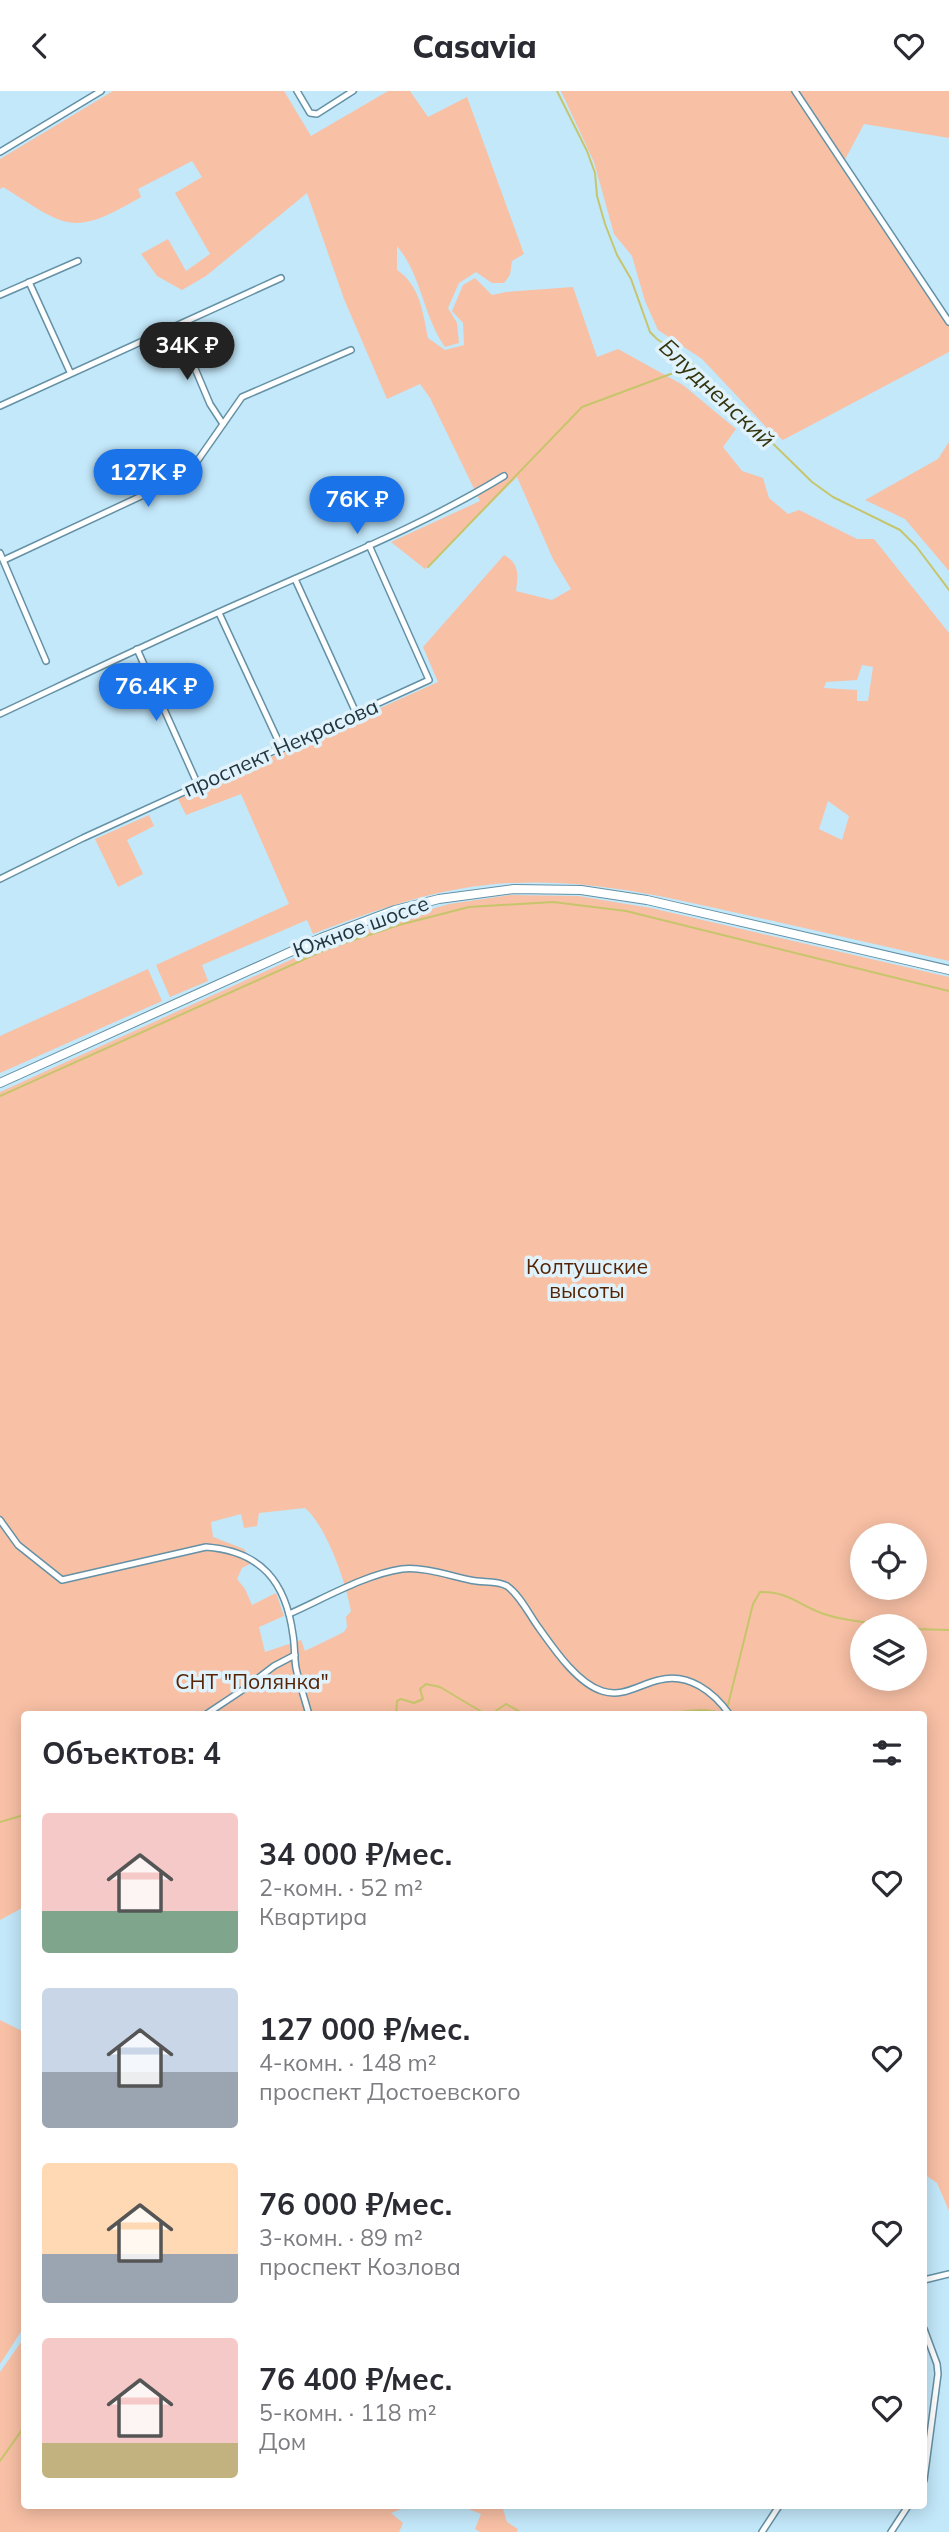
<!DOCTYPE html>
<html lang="ru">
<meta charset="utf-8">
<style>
:root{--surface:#fff;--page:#f7f7f7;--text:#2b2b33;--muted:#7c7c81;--accent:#1a73e8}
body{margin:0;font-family:Mulish,sans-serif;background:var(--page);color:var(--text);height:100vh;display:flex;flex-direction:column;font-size:26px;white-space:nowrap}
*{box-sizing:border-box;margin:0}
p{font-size:23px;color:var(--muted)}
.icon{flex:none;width:38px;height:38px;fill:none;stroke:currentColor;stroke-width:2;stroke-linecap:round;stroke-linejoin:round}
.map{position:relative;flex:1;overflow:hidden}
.details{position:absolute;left:21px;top:1620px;width:906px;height:798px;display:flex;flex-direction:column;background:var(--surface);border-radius:7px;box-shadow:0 4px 18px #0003}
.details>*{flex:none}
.fabs{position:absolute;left:850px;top:1432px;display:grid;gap:14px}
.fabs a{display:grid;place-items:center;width:77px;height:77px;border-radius:50%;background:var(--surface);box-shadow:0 4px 18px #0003;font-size:35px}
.price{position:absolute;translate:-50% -60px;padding:0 16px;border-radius:24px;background:var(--accent);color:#fff;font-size:23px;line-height:46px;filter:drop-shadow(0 2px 4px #0008)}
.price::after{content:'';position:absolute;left:50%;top:42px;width:21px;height:16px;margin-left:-10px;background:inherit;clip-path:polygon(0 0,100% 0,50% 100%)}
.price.on{background:#222;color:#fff}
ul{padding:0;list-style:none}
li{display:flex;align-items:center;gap:21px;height:175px;padding:0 21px}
li span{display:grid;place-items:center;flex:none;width:196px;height:140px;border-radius:7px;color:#555}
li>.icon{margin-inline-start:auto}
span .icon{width:84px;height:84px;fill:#fffc;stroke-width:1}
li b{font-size:30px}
h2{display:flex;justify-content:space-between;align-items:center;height:84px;padding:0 21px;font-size:30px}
header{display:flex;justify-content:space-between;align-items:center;height:91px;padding:0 21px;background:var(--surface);font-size:32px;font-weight:800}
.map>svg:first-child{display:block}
</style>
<header><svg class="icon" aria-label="back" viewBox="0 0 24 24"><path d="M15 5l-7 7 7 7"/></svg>Casavia<svg class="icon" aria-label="heart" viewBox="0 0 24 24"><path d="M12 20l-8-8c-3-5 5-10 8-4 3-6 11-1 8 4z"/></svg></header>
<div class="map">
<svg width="949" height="2441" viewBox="0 0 949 2441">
<rect width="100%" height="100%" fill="#c3e8fa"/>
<g fill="#f8c0a5" fill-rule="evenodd">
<path d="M113,0H284L311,45L388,0H410L428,26L467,6L524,163L512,170L510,184L504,192H492L476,181L459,192L448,217L457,232L459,252L445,256C423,225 422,185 397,155V179C420,194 423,222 428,247L445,259L464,254L463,232L452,220L463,194L475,187L492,204L506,201L573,196L597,266L618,258L683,294L736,338L723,356L742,380L763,387L769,407L788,423L799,419L857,448H874L949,542V870C880,854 811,839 742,823C667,806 591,788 512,792C442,795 378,818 313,843L307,829L202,874L208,890L170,906L156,874L289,813L241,703L186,724L178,708L438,591L423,556L504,464C520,473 518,484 516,500L552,509L571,498L553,468L517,386L425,478L391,451L480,410L430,307L420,293L387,308L344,208L307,102L206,185L182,199L157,185L141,163L168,148L186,180L210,163L175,102L202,86L192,70L138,98L141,106C71,147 67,136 3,96L0,98V68ZM862,574L873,576L868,610H857V599L824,597L826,591L857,589ZM828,710L849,725L842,749L819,738Z"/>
<polygon points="561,0 949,0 949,47 864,33 841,76 949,235 949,261 783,349 768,338 702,268 658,239 645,210 632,165 614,143 594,71"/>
<polygon points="949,351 949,480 905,428 865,409 938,368"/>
<polygon points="149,724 154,735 127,749 143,783 118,796 95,748"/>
<path d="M510,804L578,805L651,817L949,886V2120L937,2092L924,2083V1624H24V1816L0,1829V1001L323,854L400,827L449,813ZM305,1417C327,1436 346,1492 351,1520L346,1526L347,1536L344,1541L305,1560L301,1549L265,1561L259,1536L284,1525L276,1502L252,1514L245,1498L237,1488L242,1477L252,1472L244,1458L213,1446L211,1431L241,1423L244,1437L257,1435L259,1422ZM863,1444H915V1496H863ZM863,1535H915V1587H863Z"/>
<polygon points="148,878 162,910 0,982 0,945"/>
<polygon points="0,1929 24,1941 24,2236 0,2273"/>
<polygon points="24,2247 24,2415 409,2415 391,2422 403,2432 399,2441 0,2441 0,2281"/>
<polygon points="461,2415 500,2415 503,2418 507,2431 518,2438 517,2441 480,2441 475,2438 481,2423"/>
</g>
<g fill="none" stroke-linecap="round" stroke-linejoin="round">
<g stroke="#c7c56c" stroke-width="2">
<polyline points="557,0 587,60 595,82 597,105 605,133 617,164 631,188 650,241 657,248 690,271 812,391 833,406 900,439 916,455 949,499"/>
<polyline points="428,476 582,316 684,278 689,273"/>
<polyline points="0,1005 327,858 399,834 469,816 553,811 626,820 949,900"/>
<polyline points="915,1538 949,1539"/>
<path d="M728,1614L753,1513L760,1501C789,1500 801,1516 827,1524C846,1530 867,1531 887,1535"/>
<polyline points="396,1624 397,1610 401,1608 414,1612 423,1608 420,1598 426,1593 440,1596 487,1624"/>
<polyline points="490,1624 506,1613 526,1624"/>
<path d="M670,1624C685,1618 710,1617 725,1624"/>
<polyline points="0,1731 24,1724"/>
<polyline points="0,2370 24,2336"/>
</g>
<defs>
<g id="street">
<polyline points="297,0 310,22 317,23 353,0"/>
<polyline points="795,0 949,231"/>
<polyline points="0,61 101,0"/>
<polyline points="29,191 70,281"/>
<polyline points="0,204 78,170"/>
<polyline points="177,235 210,313 223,333"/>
<polyline points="0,315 281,187"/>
<polyline points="0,462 46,570"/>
<polyline points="4,469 180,387 191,379 242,306 351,259"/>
<polyline points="295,488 357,624"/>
<polyline points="219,522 282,658"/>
<polyline points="137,558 198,694"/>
<path d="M0,623C83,584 166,544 251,507C336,469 424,434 504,385"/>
<polyline points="0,788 83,747 429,589 369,454"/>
<path d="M0,1429L18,1454L62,1489L206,1456C261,1460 286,1491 293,1544C295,1555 294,1566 296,1577C299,1592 305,1608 309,1624"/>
<path d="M289,1523C323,1508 366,1483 402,1478C421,1475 451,1485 470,1489C482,1492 497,1489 507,1495C520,1504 530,1525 539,1537C554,1558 577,1592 602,1600C623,1607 640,1593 659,1589C688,1581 714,1601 730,1624"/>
<polyline points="205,1624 244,1598 274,1575 295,1564"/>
<polyline points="924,2189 949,2183"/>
<polyline points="924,2238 937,2273 938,2283 924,2389"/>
<polyline points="762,2441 779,2415"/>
<polyline points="891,2441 908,2415"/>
</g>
<polyline id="secondary" points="0,992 321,847 395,819 439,808 514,798 581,799 647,809 949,879"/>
</defs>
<use href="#street" stroke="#6491a5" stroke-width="8"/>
<use href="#secondary" stroke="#6491a5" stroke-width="10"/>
<use href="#street" stroke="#fff" stroke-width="5"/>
<use href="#secondary" stroke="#fff" stroke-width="8"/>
</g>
<g text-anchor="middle" stroke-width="7" stroke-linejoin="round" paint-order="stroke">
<g font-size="21" fill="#23363e" stroke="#e0f2fb">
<text transform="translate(281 657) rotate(-24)" y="7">проспект Некрасова</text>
<text transform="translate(361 836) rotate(-20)" y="7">Южное шоссе</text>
</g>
<g font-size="21" fill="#562404" stroke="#e0f2fb">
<text x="587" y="1183">Колтушские<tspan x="587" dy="24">высоты</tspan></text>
<text x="252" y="1598">СНТ "Полянка"</text>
</g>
<g font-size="23" font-style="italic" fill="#36340d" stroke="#e0f2fb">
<text transform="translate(717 302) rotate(43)" y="8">Блудненский</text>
</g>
</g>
</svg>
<div class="fabs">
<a><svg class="icon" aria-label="locate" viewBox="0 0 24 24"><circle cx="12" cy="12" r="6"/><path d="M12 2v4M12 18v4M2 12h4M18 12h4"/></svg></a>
<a><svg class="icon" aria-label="layers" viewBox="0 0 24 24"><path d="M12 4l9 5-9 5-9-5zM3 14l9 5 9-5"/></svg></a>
</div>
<b class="price on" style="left:187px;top:291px">34K ₽</b>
<b class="price" style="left:148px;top:418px">127K ₽</b>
<b class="price" style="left:357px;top:445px">76K ₽</b>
<b class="price" style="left:156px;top:632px">76.4K ₽</b>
<section class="details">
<h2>Объектов: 4<svg class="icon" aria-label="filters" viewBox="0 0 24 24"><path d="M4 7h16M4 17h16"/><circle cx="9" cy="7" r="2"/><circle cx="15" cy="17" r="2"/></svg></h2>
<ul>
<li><span style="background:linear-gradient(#f6c9c9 70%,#7fa58c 0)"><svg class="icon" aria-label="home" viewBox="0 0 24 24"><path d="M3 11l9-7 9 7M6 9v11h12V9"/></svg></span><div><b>34 000 ₽/мес.</b><p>2-комн. · 52 m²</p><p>Квартира</p></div><svg class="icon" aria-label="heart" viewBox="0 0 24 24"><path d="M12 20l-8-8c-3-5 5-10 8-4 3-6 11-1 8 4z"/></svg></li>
<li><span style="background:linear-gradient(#c9d6e8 60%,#9aa5b1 0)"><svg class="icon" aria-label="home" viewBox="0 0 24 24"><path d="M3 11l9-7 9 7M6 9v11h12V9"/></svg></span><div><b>127 000 ₽/мес.</b><p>4-комн. · 148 m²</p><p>проспект Достоевского</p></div><svg class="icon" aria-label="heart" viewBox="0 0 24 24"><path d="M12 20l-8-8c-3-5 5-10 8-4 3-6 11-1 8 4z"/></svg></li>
<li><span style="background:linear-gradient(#ffd9b3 65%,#9aa5b1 0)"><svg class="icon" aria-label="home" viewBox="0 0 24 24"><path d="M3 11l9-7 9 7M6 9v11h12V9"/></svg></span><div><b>76 000 ₽/мес.</b><p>3-комн. · 89 m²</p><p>проспект Козлова</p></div><svg class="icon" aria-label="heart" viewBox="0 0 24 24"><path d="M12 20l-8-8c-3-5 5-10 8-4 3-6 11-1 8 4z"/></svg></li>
<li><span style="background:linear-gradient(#f6c9c9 75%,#c2b280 0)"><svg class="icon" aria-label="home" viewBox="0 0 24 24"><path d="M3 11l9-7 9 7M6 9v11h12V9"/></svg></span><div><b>76 400 ₽/мес.</b><p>5-комн. · 118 m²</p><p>Дом</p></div><svg class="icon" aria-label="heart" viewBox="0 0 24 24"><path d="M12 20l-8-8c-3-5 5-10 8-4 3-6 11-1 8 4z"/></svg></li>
</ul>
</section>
</div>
